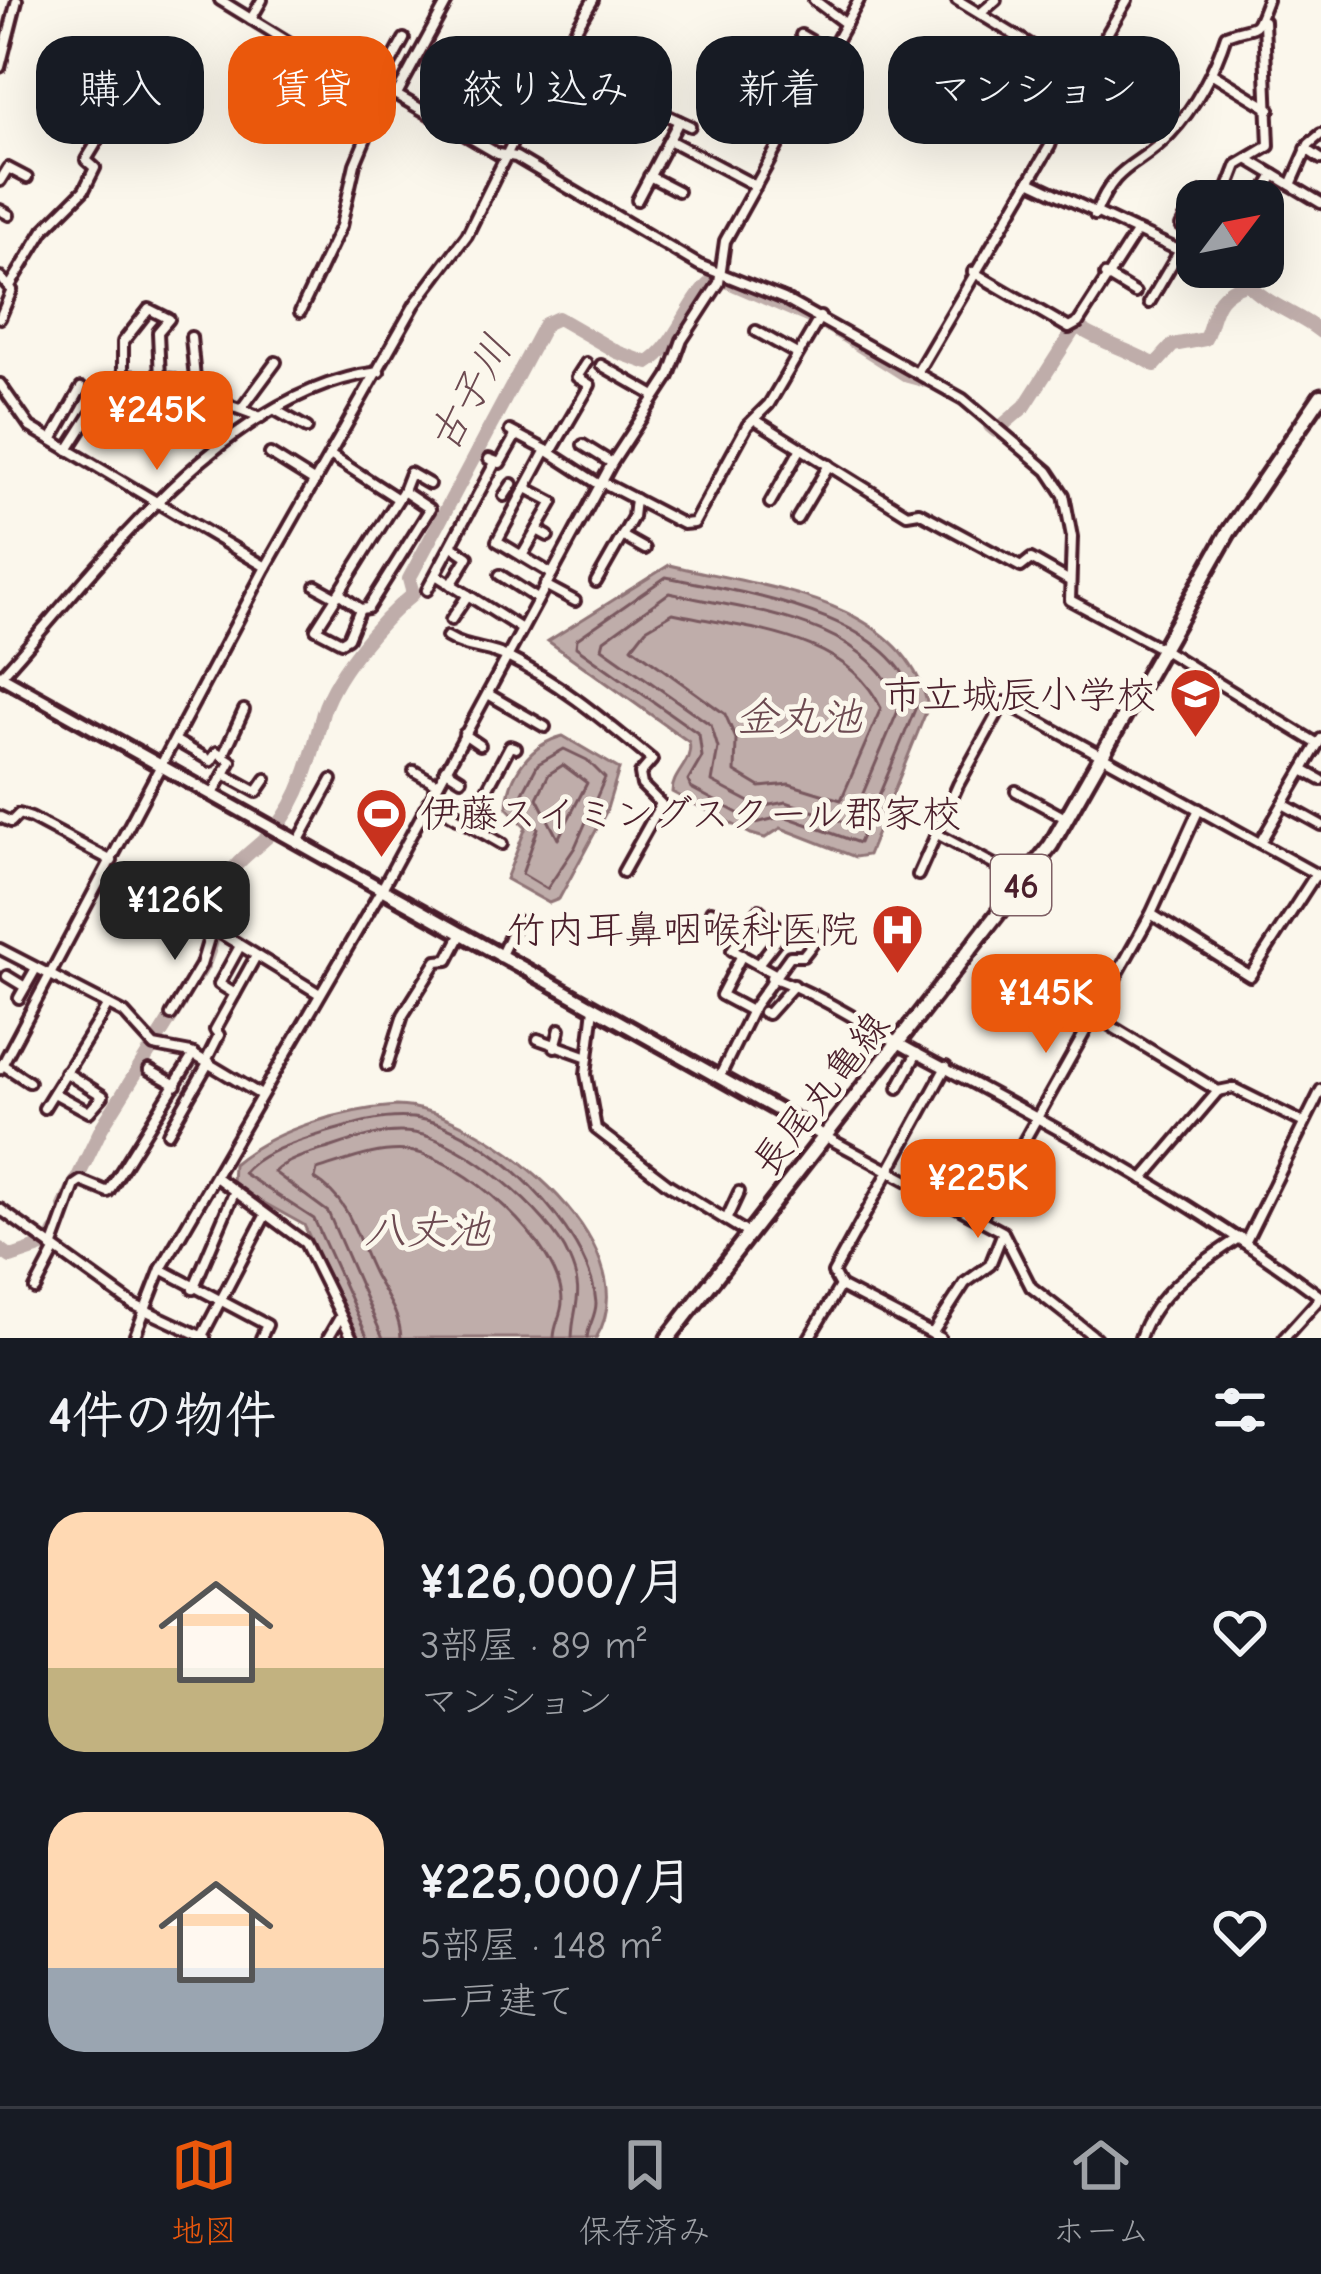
<!DOCTYPE html>
<html lang="ja">
<meta charset="utf-8">
<style>
:root{--surface:#171b24;--page:#20242c;--text:#f1f3f6;--muted:#9ea1a6;--line:#363941;--accent:#ea580c}
body{margin:0;font-family:"Comic Neue","Klee One",sans-serif;background:var(--page);color:var(--text);height:100vh;display:flex;flex-direction:column;font-size:45px;white-space:nowrap}
*{box-sizing:border-box;margin:0}
p{font-size:39px;color:var(--muted)}
.icon{flex:none;width:66px;height:66px;fill:none;stroke:currentColor;stroke-width:2;stroke-linecap:round;stroke-linejoin:round}
.map{position:relative;height:1338px;overflow:hidden}
.panel{display:flex;flex-direction:column;background:var(--surface);flex:1}
.panel>*{flex:none}
.banner{position:absolute;left:36px;top:36px;width:1251px;height:108px;display:flex;gap:24px}
.needle{width:78px;rotate:58deg}
.tools{position:absolute;left:1176px;top:180px;display:grid;gap:24px}
.tools a{display:grid;place-items:center;width:108px;height:108px;border-radius:24px;background:var(--surface);box-shadow:0 12px 48px #0002;font-size:60px}
.price{position:absolute;translate:-50% -102px;padding:0 27px;border-radius:24px;background:var(--accent);color:#fff;font-size:39px;line-height:78px;filter:drop-shadow(0 3px 6px #0008)}
.price::after{content:'';position:absolute;left:50%;top:72px;width:36px;height:27px;margin-left:-18px;background:inherit;clip-path:polygon(0 0,100% 0,50% 100%)}
.price.on{background:#222;color:#fff}
ul{padding:0;list-style:none}
li{display:flex;align-items:center;gap:36px;height:300px;padding:0 48px}
li span{display:grid;place-items:center;flex:none;width:336px;height:240px;border-radius:36px;color:#555}
li>.icon{margin-inline-start:auto}
span .icon{width:144px;height:144px;fill:#fffc;stroke-width:1}
li b{font-size:51px}
h2{display:flex;justify-content:space-between;align-items:center;height:144px;padding:0 48px;font-size:51px}
.pill{padding:0 42px;border-radius:36px;background:var(--surface);box-shadow:0 12px 48px #0002;font-size:42px;line-height:108px}
.pill.on{background:var(--accent);color:#fff}
.tab-bar{display:flex;justify-content:space-around;align-items:center;height:168px;border-top:3px solid var(--line);background:var(--surface);font-size:33px;color:var(--muted)}
.tab-bar a{display:grid;justify-items:center;gap:6px}
.tab-bar .on{color:var(--accent)}
.map>svg:first-child{display:block}
</style>
<div class="map">
<svg width="1321" height="1338" viewBox="0 0 1321 1338">
<rect width="100%" height="100%" fill="#fbf7ec"/>
<filter id="ink" filterUnits="userSpaceOnUse"><feTurbulence type="fractalNoise" baseFrequency=".00833" numOctaves="2"/><feDisplacementMap in="SourceGraphic" scale="24" xChannelSelector="R" yChannelSelector="G"/><feConvolveMatrix kernelMatrix="1 2 1 2 8 2 1 2 1" color-interpolation-filters="sRGB"/></filter>
<g filter="url(#ink)">
<g fill="#bfadaa" stroke="#907477" stroke-width="3">
<path d="M669,565C756,586 906,597 928,707L868,855L855,857L781,828L765,838L751,834L672,792C672,773 694,762 689,742L548,641Z"/>
<path d="M563,736L619,769L606,812L559,899L549,903L506,879L526,827L507,808C508,775 531,744 563,736Z"/>
<path d="M396,1106C481,1107 653,1244 596,1338H358L304,1225L232,1185L233,1164C275,1129 341,1110 396,1106Z"/>
</g>
<g fill="none" stroke-linecap="round" stroke-linejoin="round">
<g stroke="#79585e" stroke-width="3">
<path d="M666,577C739,592 902,614 916,707L859,843L784,816L756,823L691,788L688,781L702,757L699,734L576,647L577,639Z"/>
<path d="M669,593C748,611 867,618 900,706L850,824L786,802L759,807L712,782L718,748L711,725L602,648L604,640Z"/>
<path d="M673,613C744,629 846,633 881,708L841,800L789,784L760,787L735,772L736,739L725,714L632,647L646,629Z"/>
<polygon points="564,749 587,760 605,778 575,847 547,889 522,874 538,828 519,800 538,764"/>
<polygon points="563,765 587,783 558,839 537,798 549,774"/>
<path d="M368,1338L314,1219L243,1173C260,1153 291,1144 315,1136C348,1126 378,1115 413,1118C486,1125 591,1230 596,1303C596,1316 588,1326 587,1338"/>
<path d="M383,1338L328,1212L274,1172C287,1159 313,1153 332,1147C358,1138 385,1129 414,1133C463,1140 550,1212 569,1258C586,1296 573,1304 572,1338"/>
<path d="M401,1338C400,1314 386,1296 375,1276C355,1238 354,1204 315,1179L317,1170C347,1161 376,1148 408,1151C461,1156 563,1246 562,1302C562,1314 554,1325 554,1338"/>
</g>
<g stroke="#bfadaa" stroke-width="14">
<path d="M990,426L996,431L1025,406L1076,326C1103,344 1131,350 1155,365L1173,345L1205,339C1216,314 1211,295 1247,283C1270,307 1296,312 1321,332"/>
<path d="M195,979C216,952 214,914 226,883C235,858 259,848 275,829C301,799 312,756 321,720C330,678 381,620 413,594L409,579L545,324L558,318L617,352L648,363C679,344 688,297 717,277L826,324L908,376L934,383"/>
<polyline points="64,1206 102,1127 180,1003"/>
<polyline points="0,1249 11,1257 49,1244 55,1232"/>
</g>
<defs>
<g id="minor">
<polyline points="220,0 308,54 374,82 498,154 516,157 699,265 784,299 963,399 1048,471 1064,495 1072,537 1070,600 1164,650 1318,744 1321,739"/>
<polyline points="814,0 846,24"/>
<polyline points="957,0 1082,76"/>
<polyline points="982,12 996,0"/>
<polyline points="251,19 262,0"/>
<polyline points="801,35 830,52"/>
<polyline points="293,45 283,64 374,119 355,164 341,226 300,312"/>
<polyline points="778,58 815,78"/>
<polyline points="0,67 17,0"/>
<polyline points="1211,73 1270,109"/>
<polyline points="379,85 404,39"/>
<polyline points="397,94 448,0"/>
<polyline points="664,114 690,126"/>
<polyline points="669,140 756,186"/>
<polyline points="1306,149 1321,159"/>
<polyline points="1249,160 1321,203"/>
<polyline points="649,176 678,191"/>
<polyline points="0,181 8,168 27,178"/>
<polyline points="1029,181 1136,231"/>
<polyline points="1291,185 1309,144 1321,134"/>
<polyline points="1202,193 1214,201"/>
<polyline points="637,200 679,121"/>
<polyline points="1223,201 1237,165 1269,146 1264,21"/>
<polyline points="1259,201 1274,175"/>
<polyline points="0,210 9,215"/>
<path d="M1095,215C1117,160 1136,170 1170,134C1195,108 1216,67 1226,35C1260,22 1253,37 1267,0"/>
<polyline points="1184,221 1197,228"/>
<polyline points="1181,226 1187,215"/>
<polyline points="973,272 1069,328 1078,323 1137,231 1189,255 1197,243"/>
<polyline points="1105,275 1135,293"/>
<polyline points="0,277 12,290 0,318"/>
<polyline points="10,286 44,230 84,190 95,168 86,160 114,114"/>
<polyline points="1149,303 1179,252"/>
<polyline points="756,331 797,354"/>
<polyline points="191,337 195,379 231,406 261,417"/>
<polyline points="601,365 655,396"/>
<polyline points="918,371 1050,146 1062,110 1127,0"/>
<polyline points="123,376 173,379"/>
<polyline points="0,384 30,427 266,567"/>
<polyline points="242,408 276,362"/>
<polyline points="277,411 307,428"/>
<polyline points="757,421 907,514 919,512 1021,567 1031,559 1068,580"/>
<polyline points="133,429 155,379"/>
<polyline points="510,431 546,450"/>
<polyline points="52,440 81,388"/>
<polyline points="583,445 612,463"/>
<polyline points="68,450 91,414 102,421 123,387 123,342 149,309 169,319 158,332 160,379"/>
<polyline points="551,452 590,385 577,377 586,363"/>
<polyline points="270,454 315,482"/>
<polyline points="330,455 398,499 403,491 430,509 368,608 360,609 339,593 398,499"/>
<polyline points="489,459 500,463 516,435"/>
<polyline points="602,482 683,524 694,523 747,426 769,404 820,317"/>
<polyline points="403,491 410,473 429,484"/>
<polyline points="504,496 512,484"/>
<polyline points="770,503 800,450"/>
<polyline points="797,519 829,465"/>
<polyline points="537,530 548,536"/>
<polyline points="622,536 645,549"/>
<polyline points="522,556 553,502 528,489"/>
<polyline points="552,574 497,541 546,450 600,485"/>
<polyline points="436,575 520,628"/>
<polyline points="500,575 536,598"/>
<polyline points="596,582 633,517 635,499"/>
<polyline points="451,585 468,557 452,546"/>
<polyline points="545,585 575,601"/>
<polyline points="316,586 336,597"/>
<polyline points="427,590 495,463"/>
<polyline points="339,593 316,629 341,642 348,638 360,609"/>
<polyline points="451,620 468,595"/>
<path d="M447,637C468,650 487,647 507,657C561,683 606,722 652,760L640,774L642,785L661,804L623,872"/>
<path d="M1,676C99,569 224,390 379,372"/>
<polyline points="488,694 545,727"/>
<polyline points="464,734 480,745"/>
<polyline points="176,741 211,761 217,752 231,761 213,794"/>
<polyline points="223,756 244,710"/>
<polyline points="445,769 461,779"/>
<polyline points="1303,770 1321,780"/>
<polyline points="414,771 437,784"/>
<polyline points="224,774 257,792 266,779"/>
<polyline points="434,789 457,802"/>
<polyline points="1016,791 1067,819"/>
<polyline points="1283,804 1321,825"/>
<polyline points="476,810 510,746 516,748"/>
<polyline points="481,813 459,800 450,814 502,844"/>
<polyline points="0,817 11,822 19,814 31,818 112,861"/>
<polyline points="939,835 1024,881"/>
<polyline points="298,842 332,780"/>
<polyline points="1260,843 1318,744"/>
<polyline points="918,875 958,785 1004,702 1321,877"/>
<polyline points="106,876 212,928 318,993"/>
<polyline points="711,911 745,931"/>
<polyline points="1151,914 1250,976 1316,874"/>
<polyline points="0,949 124,1013 154,1046 191,1053 261,1095"/>
<polyline points="742,955 721,995 751,1011"/>
<polyline points="500,957 517,921"/>
<polyline points="773,973 732,950 759,910 783,931"/>
<polyline points="7,976 25,987"/>
<path d="M771,977C824,996 869,1028 918,1054C1056,1127 1196,1203 1321,1297L1284,1338"/>
<polyline points="235,994 219,984 240,946"/>
<polyline points="19,998 35,970"/>
<polyline points="594,1008 586,1074 596,1129 669,1185 749,1234"/>
<polyline points="763,1012 768,1014 794,985"/>
<polyline points="171,1015 201,965 212,928"/>
<polyline points="1093,1015 1218,1091 1233,1088 1304,1123"/>
<polyline points="538,1039 588,1057"/>
<polyline points="555,1047 560,1029"/>
<polyline points="206,1061 219,1035 215,1030 256,956"/>
<polyline points="3,1065 29,1082"/>
<polyline points="387,1066 403,1015 437,961 448,960 461,935"/>
<polyline points="0,1069 266,567 415,304 467,235 531,105 593,0"/>
<polyline points="149,1070 176,1085"/>
<polyline points="719,1078 754,1006 790,956 803,956 818,937 794,918 758,964"/>
<polyline points="898,1088 917,1053"/>
<polyline points="54,1093 89,1112 103,1096 65,1072"/>
<polyline points="44,1108 108,1005"/>
<polyline points="168,1133 209,1062"/>
<polyline points="826,1137 1003,1232 990,1265 965,1283 932,1334"/>
<polyline points="217,1178 305,1243 352,1338"/>
<polyline points="1143,1179 1218,1091"/>
<polyline points="0,1209 132,1304 205,1338"/>
<polyline points="981,1218 1151,914 1199,809"/>
<polyline points="726,1220 739,1192"/>
<polyline points="1004,1234 1031,1287 1096,1338"/>
<polyline points="1246,1241 1321,1090"/>
<polyline points="52,1248 75,1185 81,1181 108,1192 194,1054"/>
<polyline points="161,1269 267,1325 261,1338"/>
<polyline points="840,1286 940,1338"/>
<polyline points="35,1289 55,1251"/>
<polyline points="193,1289 234,1193"/>
<polyline points="202,1336 265,1216"/>
<polyline points="134,1338 161,1269 384,885 612,463 669,376 682,340 719,283 725,241 859,0"/>
<polyline points="328,1338 339,1319"/>
<polyline points="809,1338 840,1286 833,1273 946,1067"/>
<path d="M1140,1338C1155,1292 1201,1263 1240,1237"/>
</g>
<polyline id="tertiary" points="0,676 824,1136"/>
<polyline id="primary" points="668,1338 1051,845 1228,533 1321,396"/>
</defs>
<use href="#minor" stroke="#4a1f2b" stroke-width="16"/>
<use href="#tertiary" stroke="#4a1f2b" stroke-width="20"/>
<use href="#primary" stroke="#4a1f2b" stroke-width="21"/>
<use href="#minor" stroke="#fbf7ec" stroke-width="8"/>
<use href="#tertiary" stroke="#fbf7ec" stroke-width="10"/>
<use href="#primary" stroke="#fbf7ec" stroke-width="12"/>
</g>
</g>
<defs>
<symbol id="school-pin" viewBox="-11 -11 22 30"><path d="M0 17L-7.5 6A9.5 9.5 0 1 1 7.5 6Z" fill="#c8321e" stroke="#fbf7ec"/><path d="M0-5L7-2L0 1L-7-2ZM-4 1L0 2.5L4 1V4Q0 6-4 4Z" fill="#fff"/></symbol>
<symbol id="stadium-pin" viewBox="-11 -11 22 30"><path d="M0 17L-7.5 6A9.5 9.5 0 1 1 7.5 6Z" fill="#c8321e" stroke="#fbf7ec"/><path d="M0-5a6.5 5 0 1 0 0 10a6.5 5 0 1 0 0-10ZM-3.5-1.8h7v3.6h-7Z" fill="#fff"/></symbol>
<symbol id="hospital-pin" viewBox="-11 -11 22 30"><path d="M0 17L-7.5 6A9.5 9.5 0 1 1 7.5 6Z" fill="#c8321e" stroke="#fbf7ec"/><path d="M-5-5h3v3.5h4V-5h3V5h-3V1.5h-4V5h-3Z" fill="#fff"/></symbol>
</defs>
<g fill-rule="evenodd">
<use href="#school-pin" x="1166" y="664" width="59" height="81"/>
<use href="#stadium-pin" x="352" y="784" width="59" height="81"/>
<use href="#hospital-pin" x="868" y="900" width="59" height="81"/>
</g>
<g text-anchor="middle" stroke-width="10" stroke-linejoin="round" paint-order="stroke">
<rect fill="#fbf7ec" stroke="#7f6065" stroke-width="3" x="991" y="855" width="60" height="60" rx="9"/>
<g font-size="36" font-weight="bold" fill="#4a1f2b">
<text x="1021" y="898">46</text>
</g>
<g font-size="39" fill="#4a1f2b" stroke="#fbf7ec" text-anchor="end">
<text x="1156" y="708">市立城辰小学校</text>
<text x="420" y="827" text-anchor="start">伊藤スイミングスクール郡家校</text>
<text x="858" y="943">竹内耳鼻咽喉科医院</text>
</g>
<g font-size="39" fill="#4a1f2b" stroke="#fbf7ec">
<text transform="translate(820 1093) rotate(-52)" y="14">長尾丸亀線</text>
</g>
<g font-size="42" font-style="italic" fill="#6d4a51" stroke="#fbf7ec">
<text transform="translate(469 393) rotate(-61)" y="15">古子川</text>
<text x="799" y="731">金丸池</text>
<text x="427" y="1244">八丈池</text>
</g>
</g>
</svg>
<div class="tools">
<a><svg class="needle" viewBox="-14 -14 28 28"><path d="M0-13l5 13h-10z" fill="#e53935"/><path d="M0 13l5-13h-10z" fill="#9ea1a6"/></svg></a>
</div>
<b class="price" style="left:157px;top:473px">¥245K</b>
<b class="price on" style="left:175px;top:963px">¥126K</b>
<b class="price" style="left:1046px;top:1056px">¥145K</b>
<b class="price" style="left:978px;top:1241px">¥225K</b>
<div class="banner">
<a class="pill">購入</a>
<a class="pill on">賃貸</a>
<a class="pill">絞り込み</a>
<a class="pill">新着</a>
<a class="pill">マンション</a>
</div>
</div>
<section class="panel">
<h2>4件の物件<svg class="icon" aria-label="filters" viewBox="0 0 24 24"><path d="M4 7h16M4 17h16"/><circle cx="9" cy="7" r="2"/><circle cx="15" cy="17" r="2"/></svg></h2>
<ul>
<li><span style="background:linear-gradient(#ffd9b3 65%,#c2b280 0)"><svg class="icon" aria-label="home" viewBox="0 0 24 24"><path d="M3 11l9-7 9 7M6 9v11h12V9"/></svg></span><div><b>¥126,000/月</b><p>3部屋 · 89 m²</p><p>マンション</p></div><svg class="icon" aria-label="heart" viewBox="0 0 24 24"><path d="M12 20l-8-8c-3-5 5-10 8-4 3-6 11-1 8 4z"/></svg></li>
<li><span style="background:linear-gradient(#ffd9b3 65%,#9aa5b1 0)"><svg class="icon" aria-label="home" viewBox="0 0 24 24"><path d="M3 11l9-7 9 7M6 9v11h12V9"/></svg></span><div><b>¥225,000/月</b><p>5部屋 · 148 m²</p><p>一戸建て</p></div><svg class="icon" aria-label="heart" viewBox="0 0 24 24"><path d="M12 20l-8-8c-3-5 5-10 8-4 3-6 11-1 8 4z"/></svg></li>
</ul>
</section>
<nav class="tab-bar">
<a class="on"><svg class="icon" aria-label="map" viewBox="0 0 24 24"><path d="M3 6l6-2 6 2 6-2v14l-6 2-6-2-6 2zM9 4v14M15 6v14"/></svg>地図</a>
<a><svg class="icon" aria-label="saved" viewBox="0 0 24 24"><path d="M7 4h10v16l-5-4-5 4z"/></svg>保存済み</a>
<a><svg class="icon" aria-label="home" viewBox="0 0 24 24"><path d="M3 11l9-7 9 7M6 9v11h12V9"/></svg>ホーム</a>
</nav>
